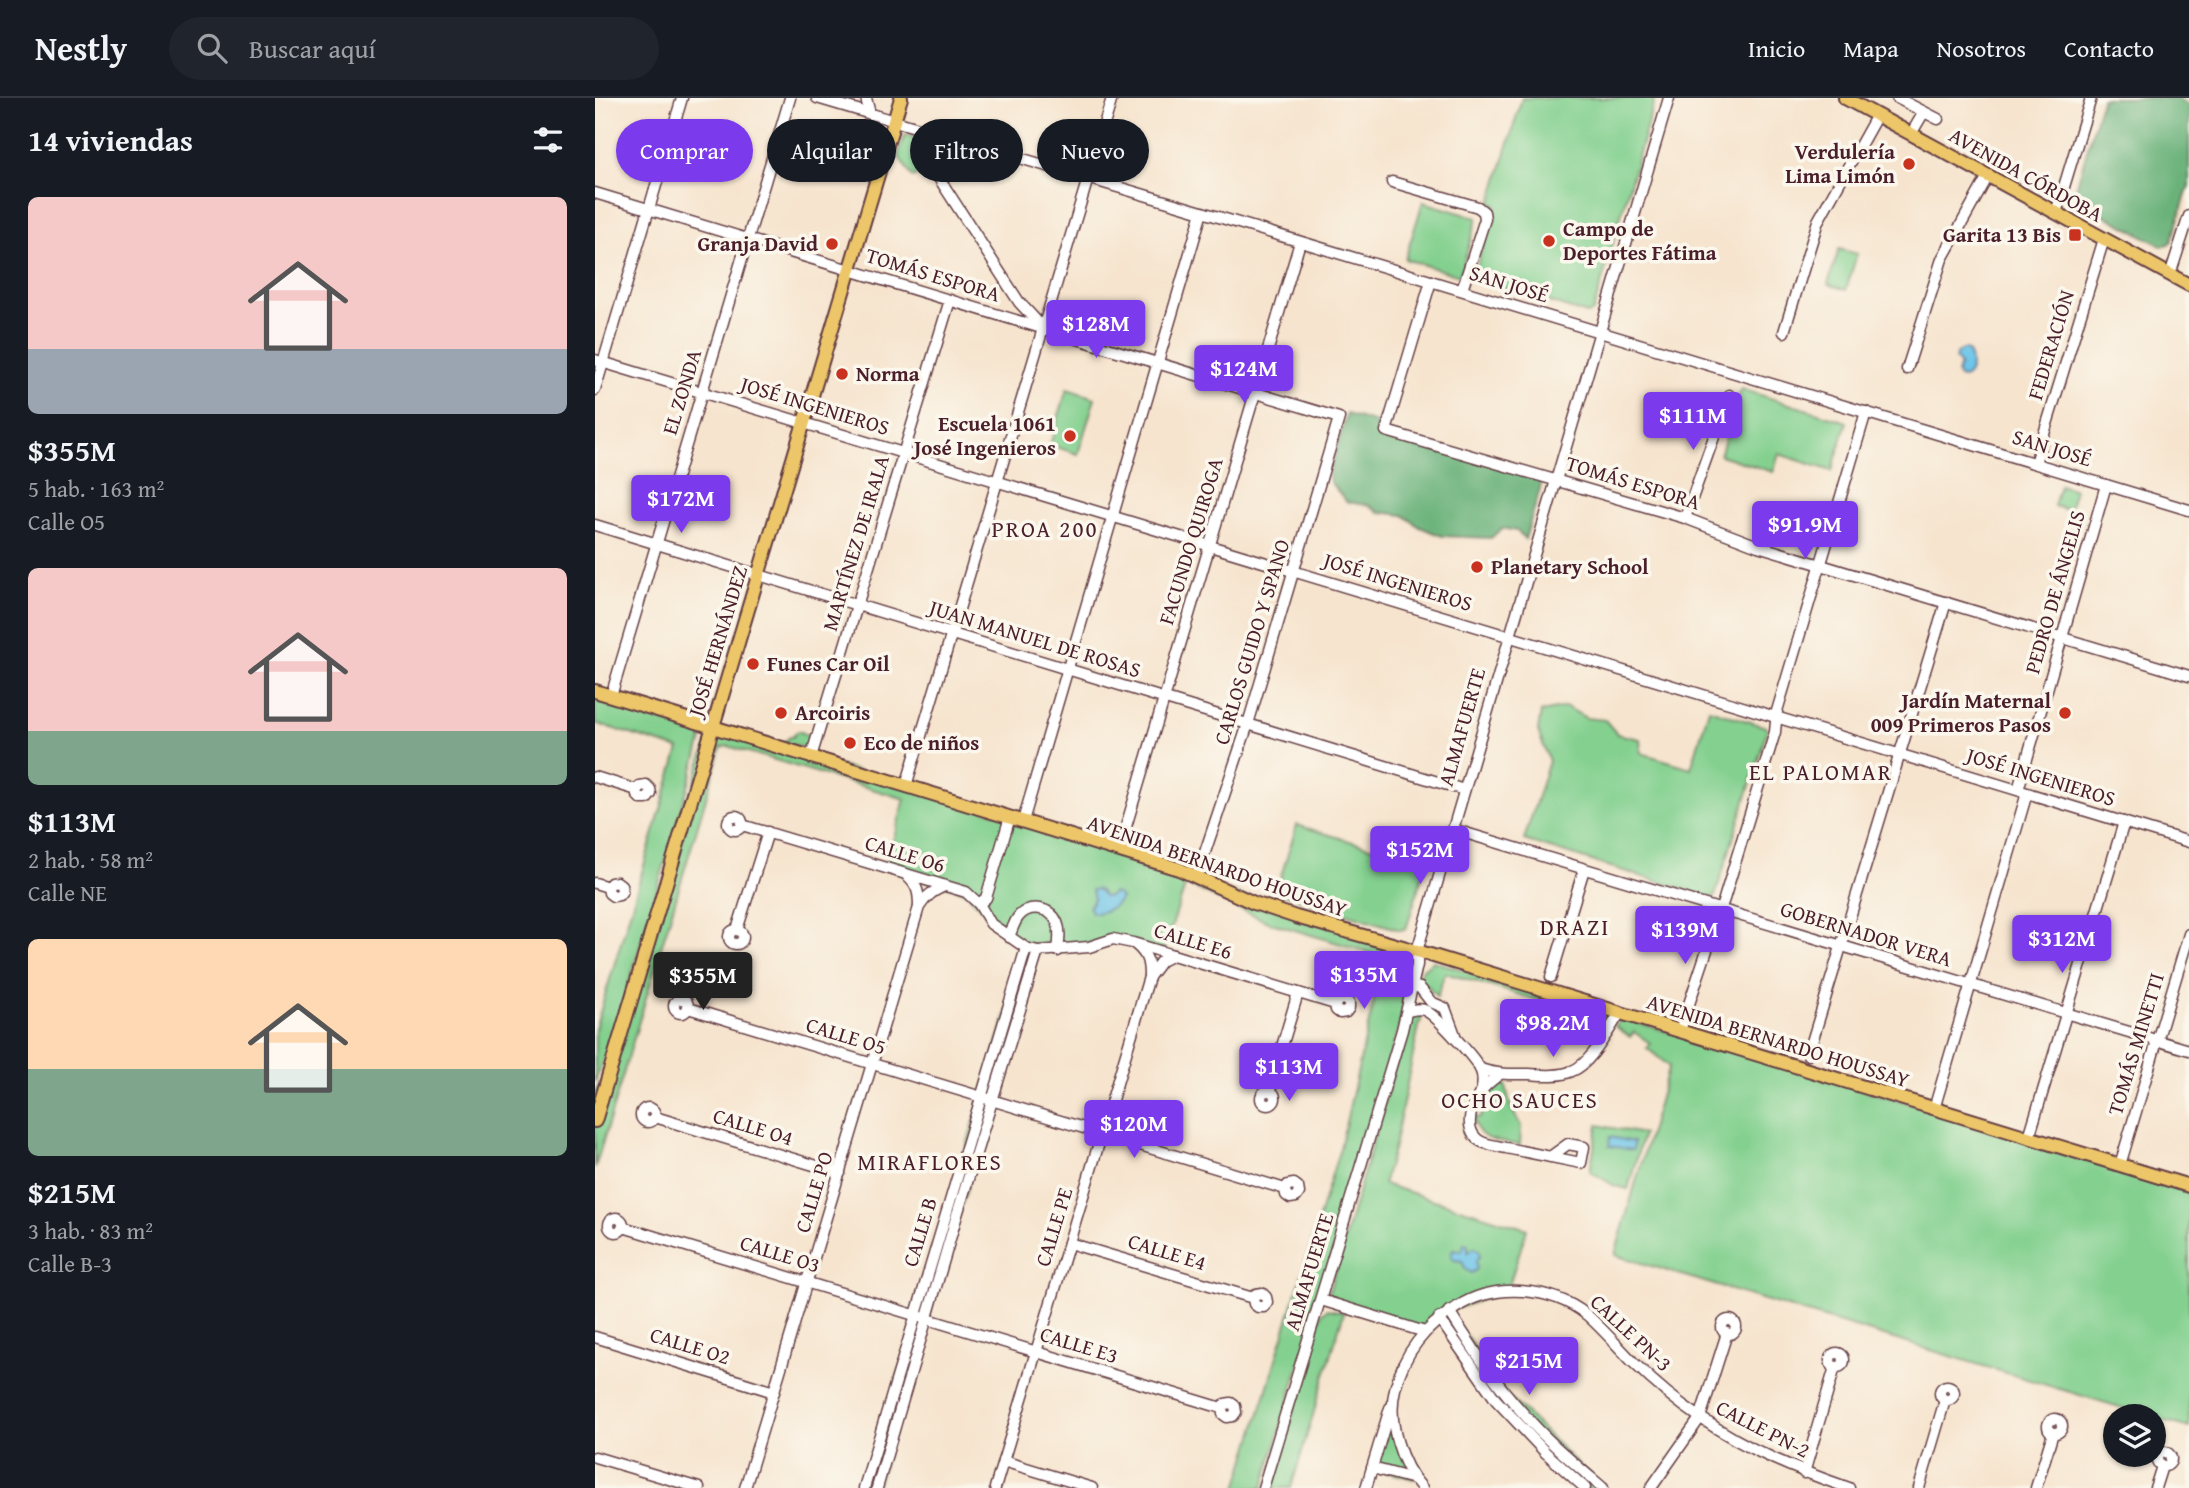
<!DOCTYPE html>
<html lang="es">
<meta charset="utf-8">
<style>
:root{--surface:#171b24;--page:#20242c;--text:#f1f3f6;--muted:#9ea1a6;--line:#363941;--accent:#7c3aed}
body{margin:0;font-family:"Gentium Book Plus",serif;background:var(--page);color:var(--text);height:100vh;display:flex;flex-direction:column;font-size:26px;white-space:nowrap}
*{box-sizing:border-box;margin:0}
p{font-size:23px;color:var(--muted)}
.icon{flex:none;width:38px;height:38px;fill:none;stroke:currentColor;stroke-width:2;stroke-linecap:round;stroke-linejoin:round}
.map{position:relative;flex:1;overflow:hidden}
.details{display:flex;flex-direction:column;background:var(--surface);width:595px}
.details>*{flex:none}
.banner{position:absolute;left:21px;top:21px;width:665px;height:63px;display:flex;gap:14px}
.controls{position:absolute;left:1508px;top:1306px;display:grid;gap:14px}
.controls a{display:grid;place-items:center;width:63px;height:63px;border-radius:50%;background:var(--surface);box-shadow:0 2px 5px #0004;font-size:35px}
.price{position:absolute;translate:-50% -60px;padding:0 16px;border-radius:7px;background:var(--accent);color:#fff;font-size:23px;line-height:46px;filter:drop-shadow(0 2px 4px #0008)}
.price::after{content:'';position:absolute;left:50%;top:42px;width:21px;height:16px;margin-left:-10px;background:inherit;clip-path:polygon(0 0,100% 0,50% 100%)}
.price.selected{background:#222;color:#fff}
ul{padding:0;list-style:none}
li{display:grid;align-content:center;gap:14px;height:371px;padding:0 28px}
li span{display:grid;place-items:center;height:217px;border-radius:10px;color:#555}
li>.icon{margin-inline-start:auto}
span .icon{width:126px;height:126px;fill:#fffc;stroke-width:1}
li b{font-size:30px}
h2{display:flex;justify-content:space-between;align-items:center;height:84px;padding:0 28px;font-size:30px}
.pill{padding:0 24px;border-radius:32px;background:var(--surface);box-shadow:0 2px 5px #0004;font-size:24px;line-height:63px}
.pill.selected{background:var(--accent);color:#fff}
header{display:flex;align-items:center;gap:42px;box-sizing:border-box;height:98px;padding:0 35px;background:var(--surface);border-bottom:2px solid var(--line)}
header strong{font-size:33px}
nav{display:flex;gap:38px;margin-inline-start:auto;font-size:24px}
.search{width:490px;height:63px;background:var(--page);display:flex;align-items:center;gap:18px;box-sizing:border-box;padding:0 24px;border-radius:38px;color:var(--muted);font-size:26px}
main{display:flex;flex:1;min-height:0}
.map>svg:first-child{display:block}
</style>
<header>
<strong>Nestly</strong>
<div class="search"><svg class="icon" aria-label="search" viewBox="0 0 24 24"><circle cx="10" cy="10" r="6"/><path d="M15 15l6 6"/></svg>Buscar aquí</div>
<nav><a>Inicio</a><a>Mapa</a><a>Nosotros</a><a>Contacto</a></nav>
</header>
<main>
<section class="details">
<h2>14 viviendas<svg class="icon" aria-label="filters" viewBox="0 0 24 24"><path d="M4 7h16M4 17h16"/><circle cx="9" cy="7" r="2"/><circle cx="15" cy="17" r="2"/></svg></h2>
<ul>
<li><span style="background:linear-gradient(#f6c9c9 70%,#9aa5b1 0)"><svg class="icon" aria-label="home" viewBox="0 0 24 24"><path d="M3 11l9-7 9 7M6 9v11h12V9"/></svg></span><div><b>$355M</b><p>5 hab. · 163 m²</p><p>Calle O5</p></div></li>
<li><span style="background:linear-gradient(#f6c9c9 75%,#7fa58c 0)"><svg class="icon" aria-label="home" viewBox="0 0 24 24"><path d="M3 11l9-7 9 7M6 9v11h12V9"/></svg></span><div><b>$113M</b><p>2 hab. · 58 m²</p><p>Calle NE</p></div></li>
<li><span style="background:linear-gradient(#ffd9b3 60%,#7fa58c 0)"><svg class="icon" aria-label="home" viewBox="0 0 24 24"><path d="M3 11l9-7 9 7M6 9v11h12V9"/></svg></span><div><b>$215M</b><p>3 hab. · 83 m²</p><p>Calle B-3</p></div></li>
</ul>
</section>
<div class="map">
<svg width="1594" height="1390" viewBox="0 0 1594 1390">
<rect width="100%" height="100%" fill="#fbf7ec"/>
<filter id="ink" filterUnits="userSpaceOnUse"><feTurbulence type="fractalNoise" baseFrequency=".0143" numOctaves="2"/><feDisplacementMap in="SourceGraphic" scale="14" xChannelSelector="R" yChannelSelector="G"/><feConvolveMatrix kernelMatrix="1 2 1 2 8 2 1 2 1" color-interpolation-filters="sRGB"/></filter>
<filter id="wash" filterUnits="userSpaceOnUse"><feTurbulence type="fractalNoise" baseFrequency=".00686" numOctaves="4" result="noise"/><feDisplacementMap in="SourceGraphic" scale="28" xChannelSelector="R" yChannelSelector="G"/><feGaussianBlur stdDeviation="1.57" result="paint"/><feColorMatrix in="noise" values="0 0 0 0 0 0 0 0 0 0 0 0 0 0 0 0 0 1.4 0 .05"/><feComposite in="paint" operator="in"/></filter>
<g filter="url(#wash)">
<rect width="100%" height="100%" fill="#f6e4ce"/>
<g fill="#83d08f" stroke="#66785d" stroke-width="2">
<polygon points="927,0 1060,0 998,214 992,216 878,180 901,107 896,105"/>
<polygon points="310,37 342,45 351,59 318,80 303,57"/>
<polygon points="828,104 882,120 865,178 810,161"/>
<polygon points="1244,151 1262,156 1251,192 1233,186"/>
<polygon points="472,291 500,300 483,356 455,347"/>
<polygon points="1146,291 1252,324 1237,373 1184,356 1178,374 1125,357"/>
<polygon points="1465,387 1480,392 1474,412 1459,408"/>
<polygon points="0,602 100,633 106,637 107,642 19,934 0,984 0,931 84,651 0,625"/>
<polygon points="971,609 991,620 1010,622 1022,636 1045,641 1046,655 1096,670 1114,611 1171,629 1172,633 1120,798 1116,800 929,742 954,663 943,633 946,614"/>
<polygon points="117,629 584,771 628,792 822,853 822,867 668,1390 642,1390 745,1050 788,863 783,857 673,824 591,786 568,854 518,841 443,854 282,1390 269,1390 431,850 408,834 371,794 290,770 310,701 133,648 126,650 0,1070 0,992 6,985"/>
<polygon points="204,633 216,639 212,649 210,650 189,644 195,639 198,639 200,635"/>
<polygon points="702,727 831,766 811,831 805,832 681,794"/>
<polygon points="838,863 1017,917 1005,935 973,911 850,875 842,899 833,888 830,889 823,879 827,872"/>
<polygon points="831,915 827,918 824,928 799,1049 788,1086 932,1131 912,1193 854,1213 911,1296 1008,1390 990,1390 920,1324 844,1221 830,1234 742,1203 736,1199 734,1194 814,920 818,916"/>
<polygon points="1027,920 1594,1088 1594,1330 1020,1157 1074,968 1052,950 1055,945 1039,934 1035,939 1020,928"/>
<path d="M909,981L916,1010L926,1028L925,1047C904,1043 880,1045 879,1018L885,1020L891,1006L885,1004C891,993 897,985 909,981Z"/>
<polygon points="1003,1027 1048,1036 1033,1091 1020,1088 995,1073"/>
<polygon points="733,1211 749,1214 696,1390 676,1390 727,1215"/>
<polygon points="796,1307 799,1326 819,1381 777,1370"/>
</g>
<g fill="#6ab27a" stroke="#5a6852" stroke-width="2">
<polygon points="1507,0 1581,0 1594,7 1594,87 1576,145 1567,148 1481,102 1480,94"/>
<polygon points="752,316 788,327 792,336 945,382 945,391 930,441 922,433 907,430 896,440 847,438 825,429 808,417 784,414 773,407 752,404 735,384 734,376"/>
</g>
<g fill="#6bc4e8" stroke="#5a728a" stroke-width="2">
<path d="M1367,252H1371C1378,260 1378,274 1369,280L1364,279L1362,275L1365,267L1360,261L1362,255Z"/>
<path d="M501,791L505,793L509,799L515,798L518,795L522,796L526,800C521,810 507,815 497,815L494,809L499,801L497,792Z"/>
<polygon points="1015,1039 1039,1044 1038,1052 1014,1048"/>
<polygon points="869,1146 873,1147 873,1154 879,1150 884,1153 885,1158 881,1163 882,1171 877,1175 871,1172 867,1163 859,1162 856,1157 858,1151 867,1153"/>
</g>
</g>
<g filter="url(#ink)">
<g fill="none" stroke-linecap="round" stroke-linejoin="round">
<defs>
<g id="minor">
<polyline points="222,0 607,114 1594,412"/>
<polyline points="271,0 275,16"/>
<polyline points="1302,0 1343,21"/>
<polyline points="1316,36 1329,14"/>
<polyline points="331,60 424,204 448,230"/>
<polyline points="797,84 883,109 889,114 890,121 867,192"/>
<polyline points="0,95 744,320 653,626 602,778"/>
<polyline points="1461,115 1496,0"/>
<polyline points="1575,177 1594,118"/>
<polyline points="836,183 791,333 1090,420 1163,448 1594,578"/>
<polyline points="1189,234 1223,123 1282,17"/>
<polyline points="0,262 1594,744"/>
<polyline points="1312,271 1347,161 1393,78"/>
<polyline points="0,292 87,0"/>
<polyline points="1440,365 1509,141"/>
<polyline points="1090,420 1134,297"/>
<polyline points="0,427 869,692"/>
<polyline points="16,598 195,0"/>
<polyline points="216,659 355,202"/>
<polyline points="0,679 42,692 45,688 51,687 55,691 56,696 52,701 46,701 42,697 42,692"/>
<polyline points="311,688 517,0"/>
<polyline points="1423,692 1511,387"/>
<circle cx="140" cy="725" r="7"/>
<polyline points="428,723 607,114"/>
<polyline points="147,727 371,794 384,806 396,826 431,850 443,853 494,849 518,841 538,845 740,906 741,912 745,915 751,914 754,910 754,904 749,901 744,902 740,906"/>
<polyline points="857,731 1594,952"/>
<polyline points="524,752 705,144"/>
<path d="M313,779C323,788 324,796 324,809"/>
<polyline points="0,785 13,789 14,795 18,798 24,797 27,793 26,787 22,784 16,785 13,789"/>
<polyline points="384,806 391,800 415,719"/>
<circle cx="141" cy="839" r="7"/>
<polyline points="142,832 173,734"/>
<path d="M414,839C417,832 419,824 424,818C435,806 455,809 462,824C466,833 464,843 463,853"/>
<polyline points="554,879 566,863 578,857"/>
<polyline points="956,879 989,771"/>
<polyline points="818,888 825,890 836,904 850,910 860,937"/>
<circle cx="86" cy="908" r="7"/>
<polyline points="93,910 690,1091 691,1097 695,1100 701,1099 704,1095 703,1089 699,1086 693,1087 690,1091"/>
<path d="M812,913C818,912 824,910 829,912C839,915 882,962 886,973C888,978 888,984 887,990"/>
<polyline points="1085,933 1129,801 1180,634 1182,613 1271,314"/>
<polyline points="1213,957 1351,504"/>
<path d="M885,971C902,977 916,976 934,976C947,977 964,979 977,973C996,966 1014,931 1025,915"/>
<path d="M905,976C889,988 886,991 878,1009C873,1021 873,1036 885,1043C892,1047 903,1048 911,1050C936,1055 961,1060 986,1065L989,1049L973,1046L955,1059"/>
<polyline points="674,992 703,895"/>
<circle cx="673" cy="1000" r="7"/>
<circle cx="53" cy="1017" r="7"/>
<polyline points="1339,1011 1432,695"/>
<polyline points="60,1019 245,1075"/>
<polyline points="1434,1039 1529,724"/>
<polyline points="1525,1067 1594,836"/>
<circle cx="21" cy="1127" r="7"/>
<polyline points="28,1129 627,1310 628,1316 632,1319 638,1318 641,1314 640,1308 636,1305 630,1306 627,1310"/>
<polyline points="474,1145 658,1200 659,1206 663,1209 669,1209 672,1204 671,1199 667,1195 661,1196 658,1200"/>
<polyline points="726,1202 830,1234"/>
<path d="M854,1213C877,1249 899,1284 928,1315C952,1343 980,1366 1008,1390"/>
<polyline points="844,1220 901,1302 951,1355 990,1390"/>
<circle cx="1134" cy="1229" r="7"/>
<polyline points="0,1239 179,1294"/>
<circle cx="1242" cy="1262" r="7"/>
<circle cx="1352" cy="1295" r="7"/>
<circle cx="1460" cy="1328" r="7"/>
<circle cx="1569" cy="1361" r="7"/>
<polyline points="0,1359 104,1390"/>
<polyline points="408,1363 497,1390"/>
<polyline points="777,1370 819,1381"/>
<polyline points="1209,1375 1240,1269"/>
<path d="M150,1390L324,809C331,798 338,793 350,788"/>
<polyline points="269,1390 431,850"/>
<polyline points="282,1390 362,1117 443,853"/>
<path d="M400,1390L554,879C554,865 553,857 541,847"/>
<polyline points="668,1390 807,932 822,867 822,853 1074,0"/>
<polyline points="771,1390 795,1310"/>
<path d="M827,1390C805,1366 792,1323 800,1291C809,1254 830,1229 862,1209C900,1184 957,1189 992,1217C1009,1232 1024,1250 1040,1266C1060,1286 1082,1304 1106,1320C1152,1352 1202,1372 1254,1390"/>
<polyline points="1056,1390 1105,1320 1132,1235"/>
<polyline points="1324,1390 1350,1302"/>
<polyline points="1441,1390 1458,1335"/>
<polyline points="1560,1390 1567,1368"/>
</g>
<g id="major">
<polyline points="1250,0 1594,187"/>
<polyline points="0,593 584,771 659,805 701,819 822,853 1594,1088"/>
<polyline points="0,1023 306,0"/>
</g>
</defs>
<use href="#minor" stroke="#643d43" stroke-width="13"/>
<use href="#major" stroke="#643d43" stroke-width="16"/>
<use href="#minor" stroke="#fff" stroke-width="10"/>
<use href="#major" stroke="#ecc669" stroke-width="12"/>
</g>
</g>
<g fill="#c8321e" stroke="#fbf7ec" stroke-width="2.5">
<circle cx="1314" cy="66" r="7"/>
<rect x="1473" y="130" width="14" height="14" rx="3.5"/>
<circle cx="954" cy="143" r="7"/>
<circle cx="237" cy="146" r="7"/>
<circle cx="247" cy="276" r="7"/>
<circle cx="475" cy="338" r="7"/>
<circle cx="882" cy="469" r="7"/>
<circle cx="158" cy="566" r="7"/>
<circle cx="186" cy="615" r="7"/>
<circle cx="1470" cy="615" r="7"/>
<circle cx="255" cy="645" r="7"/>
</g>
<g text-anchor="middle" stroke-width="7" stroke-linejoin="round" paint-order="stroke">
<g font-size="21" font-weight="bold" fill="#4a1f2b" stroke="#fbf7ec" text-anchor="start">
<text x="1300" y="61" text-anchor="end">Verdulería<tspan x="1300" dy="24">Lima Limón</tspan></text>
<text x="968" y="138">Campo de<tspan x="968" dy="24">Deportes Fátima</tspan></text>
<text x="1466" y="144" text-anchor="end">Garita 13 Bis</text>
<text x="223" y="153" text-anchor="end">Granja David</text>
<text x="261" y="283">Norma</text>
<text x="461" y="333" text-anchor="end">Escuela 1061<tspan x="461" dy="24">José Ingenieros</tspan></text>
<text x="896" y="476">Planetary School</text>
<text x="172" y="573">Funes Car Oil</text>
<text x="1456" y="610" text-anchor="end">Jardín Maternal<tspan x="1456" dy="24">009 Primeros Pasos</tspan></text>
<text x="200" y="622">Arcoiris</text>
<text x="269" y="652">Eco de niños</text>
</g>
<g font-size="21" fill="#4a1f2b" stroke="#fbf7ec">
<text transform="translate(1431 77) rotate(29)" y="7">AVENIDA CÓRDOBA</text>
<text transform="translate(338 177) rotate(17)" y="7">TOMÁS ESPORA</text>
<text transform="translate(914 186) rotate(17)" y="7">SAN JOSÉ</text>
<text transform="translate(1456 247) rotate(-73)" y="7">FEDERACIÓN</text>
<text transform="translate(87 294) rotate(-73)" y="7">EL ZONDA</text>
<text transform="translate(220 308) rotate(17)" y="7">JOSÉ INGENIEROS</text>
<text transform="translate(1457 350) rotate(17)" y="7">SAN JOSÉ</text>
<text transform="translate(1038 385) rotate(17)" y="7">TOMÁS ESPORA</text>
<text transform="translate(596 443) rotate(-73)" y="7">FACUNDO QUIROGA</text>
<text transform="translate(261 445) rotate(-73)" y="7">MARTÍNEZ DE IRALA</text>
<text transform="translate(803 484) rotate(17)" y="7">JOSÉ INGENIEROS</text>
<text transform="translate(1460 494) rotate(-74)" y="7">PEDRO DE ÁNGELIS</text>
<text transform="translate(440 541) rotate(17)" y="7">JUAN MANUEL DE ROSAS</text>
<text transform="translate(123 543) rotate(-73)" y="7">JOSÉ HERNÁNDEZ</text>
<text transform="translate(657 544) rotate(-73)" y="7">CARLOS GUIDO Y SPANO</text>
<text transform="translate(867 629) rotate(-74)" y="7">ALMAFUERTE</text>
<text transform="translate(1446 679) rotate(17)" y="7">JOSÉ INGENIEROS</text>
<text transform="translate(310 756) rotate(17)" y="7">CALLE O6</text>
<text transform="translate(622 768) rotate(19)" y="7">AVENIDA BERNARDO HOUSSAY</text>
<text transform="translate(1271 836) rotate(17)" y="7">GOBERNADOR VERA</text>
<text transform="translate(598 843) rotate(17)" y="7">CALLE E6</text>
<text transform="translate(251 938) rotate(17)" y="7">CALLE O5</text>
<text transform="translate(1183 943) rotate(17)" y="7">AVENIDA BERNARDO HOUSSAY</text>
<text transform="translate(1541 946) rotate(-73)" y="7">TOMÁS MINETTI</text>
<text transform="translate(158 1029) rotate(17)" y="7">CALLE O4</text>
<text transform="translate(219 1094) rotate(-73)" y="7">CALLE PO</text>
<text transform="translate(459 1129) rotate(-73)" y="7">CALLE PE</text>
<text transform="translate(325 1134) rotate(-73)" y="7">CALLE B</text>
<text transform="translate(572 1154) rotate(17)" y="7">CALLE E4</text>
<text transform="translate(185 1156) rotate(17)" y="7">CALLE O3</text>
<text transform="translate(714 1174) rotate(-73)" y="7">ALMAFUERTE</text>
<text transform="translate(1036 1235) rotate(43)" y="7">CALLE PN-3</text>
<text transform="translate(484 1247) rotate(17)" y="7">CALLE E3</text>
<text transform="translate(95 1248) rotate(17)" y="7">CALLE O2</text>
<text transform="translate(1168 1331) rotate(27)" y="7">CALLE PN-2</text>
</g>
<g font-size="23" letter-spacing="2" fill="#4a1f2b" stroke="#fbf7ec">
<text x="450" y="439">PROA 200</text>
<text x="1226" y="682">EL PALOMAR</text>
<text x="980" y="837">DRAZI</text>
<text x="925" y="1010">OCHO SAUCES</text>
<text x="335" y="1072">MIRAFLORES</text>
</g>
</g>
</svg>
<div class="controls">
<a><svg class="icon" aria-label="layers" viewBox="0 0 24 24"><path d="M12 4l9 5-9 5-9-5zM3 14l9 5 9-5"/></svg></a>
</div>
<b class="price" style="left:501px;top:262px">$128M</b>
<b class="price" style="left:649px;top:307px">$124M</b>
<b class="price" style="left:1098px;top:354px">$111M</b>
<b class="price" style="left:86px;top:437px">$172M</b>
<b class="price" style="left:1210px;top:463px">$91.9M</b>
<b class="price" style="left:825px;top:788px">$152M</b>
<b class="price" style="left:1090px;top:868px">$139M</b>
<b class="price" style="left:1467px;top:877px">$312M</b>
<b class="price" style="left:769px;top:913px">$135M</b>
<b class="price selected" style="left:108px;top:914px">$355M</b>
<b class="price" style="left:958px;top:961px">$98.2M</b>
<b class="price" style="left:694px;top:1005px">$113M</b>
<b class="price" style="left:539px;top:1062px">$120M</b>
<b class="price" style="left:934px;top:1299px">$215M</b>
<div class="banner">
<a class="pill selected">Comprar</a>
<a class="pill">Alquilar</a>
<a class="pill">Filtros</a>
<a class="pill">Nuevo</a>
</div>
</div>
</main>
